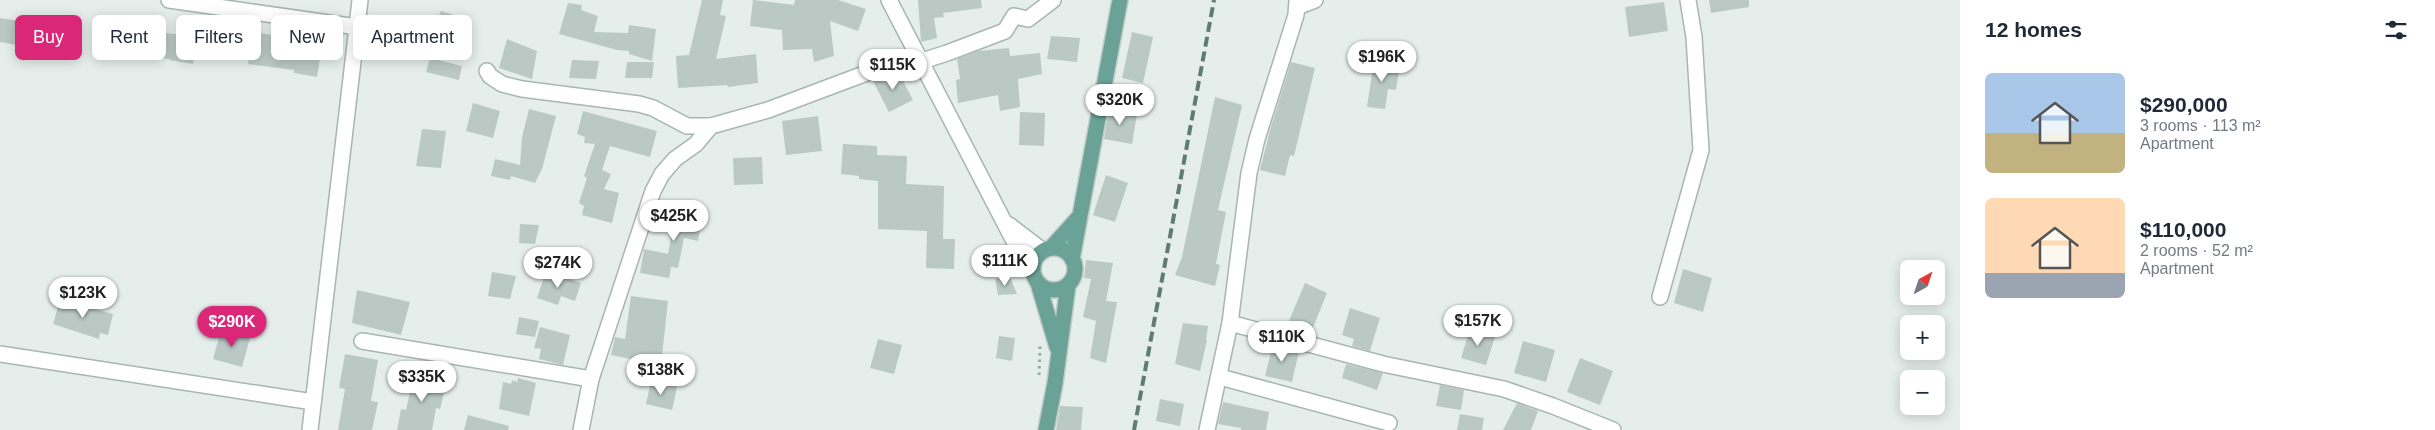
<!DOCTYPE html>
<meta charset="utf-8">
<style>
:root{--surface:#fff;--page:#f6f6f7;--text:#1f2937;--muted:#747a83;--accent:#db2777}
body{margin:0;font-family:Arial,sans-serif;background:var(--page);color:var(--text);height:100vh;display:flex;flex-direction:column;font-size:19px;white-space:nowrap}
*{box-sizing:border-box;margin:0}
p{font-size:16px;color:var(--muted)}
.icon{flex:none;width:28px;height:28px;fill:none;stroke:currentColor;stroke-width:2;stroke-linecap:round;stroke-linejoin:round}
.map{position:relative;flex:1;overflow:hidden}
.side{display:flex;flex-direction:column;background:var(--surface);width:475px}
.side>*{flex:none}
.top-card{position:absolute;left:15px;top:15px;width:475px;height:45px;display:flex;gap:10px}
.needle{width:32px;rotate:40deg}
.fabs{position:absolute;left:1900px;top:260px;display:grid;gap:10px}
.fabs a{display:grid;place-items:center;width:45px;height:45px;border-radius:8px;background:var(--surface);box-shadow:0 2px 12px #0003;font-size:25px}
.price{position:absolute;translate:-50% -42px;padding:0 11px;border-radius:18px;background:#fff;color:#222;font-size:16px;line-height:32px;filter:drop-shadow(0 1px 2px #0008)}
.price::after{content:'';position:absolute;left:50%;top:30px;width:15px;height:11px;margin-left:-8px;background:inherit;clip-path:polygon(0 0,100% 0,50% 100%)}
.price.active{background:var(--accent);color:#fff}
ul{padding:0;list-style:none}
li{display:flex;align-items:center;gap:15px;height:125px;padding:0 25px}
li span{display:grid;place-items:center;flex:none;width:140px;height:100px;border-radius:8px;color:#555}
li>.icon{margin-inline-start:auto}
span .icon{width:60px;height:60px;fill:#fffc;stroke-width:1}
li b{font-size:21px}
h2{display:flex;justify-content:space-between;align-items:center;height:60px;padding:0 25px;font-size:21px}
.tag{padding:0 18px;border-radius:8px;background:var(--surface);box-shadow:0 2px 12px #0003;font-size:18px;line-height:45px}
.tag.active{background:var(--accent);color:#fff}
main{display:flex;flex:1;min-height:0}
.map>svg:first-child{display:block}
</style>
<main>
<div class="map">
<svg width="1960" height="430" viewBox="0 0 1960 430">
<rect width="100%" height="100%" fill="#e5eeea"/>
<g fill="#bac9c4">
<polygon points="702,0 723,0 720,15 726,16 716,59 756,54 758,83 728,87 727,85 678,88 676,56 689,55"/>
<polygon points="753,0 794,5 795,0 838,0 866,9 858,31 830,21 834,56 814,62 812,49 783,50 782,30 750,26"/>
<polygon points="918,0 981,0 982,8 943,13 944,17 934,18 937,38 921,42"/>
<polygon points="1709,0 1749,0 1749,7 1711,13"/>
<polygon points="1664,2 1668,31 1629,37 1625,7"/>
<polygon points="568,3 582,5 581,10 598,16 594,32 628,33 629,25 656,29 652,61 629,54 629,51 617,50 559,34"/>
<polygon points="441,11 467,19 462,32 448,28 437,55 422,49"/>
<polygon points="204,17 246,23 245,31 286,37 286,40 322,46 317,77 294,73 294,70 248,64 251,47 202,40"/>
<polygon points="0,18 26,22 22,46 0,42"/>
<polygon points="135,29 197,37 193,64 169,60 170,59 133,56"/>
<polygon points="1132,32 1153,37 1143,83 1122,78"/>
<polygon points="1051,36 1080,38 1077,62 1047,59"/>
<polygon points="507,39 537,51 532,79 499,68"/>
<polygon points="1009,48 1010,56 1040,53 1042,74 1018,79 1020,107 1000,111 998,95 958,103 956,80 960,79 957,59 978,51"/>
<polygon points="430,58 462,66 459,80 426,72"/>
<polygon points="572,60 599,61 596,79 569,78"/>
<polygon points="1374,60 1400,64 1396,90 1388,89 1385,109 1367,107"/>
<polygon points="627,62 654,62 652,78 625,78"/>
<polygon points="1291,62 1315,68 1294,156 1290,155 1285,176 1260,170 1270,130"/>
<polygon points="898,71 913,100 889,112 873,81"/>
<polygon points="1215,97 1242,105 1218,210 1226,212 1216,264 1220,265 1215,286 1175,275 1182,257"/>
<polygon points="473,103 500,111 493,138 466,131"/>
<polygon points="529,109 556,116 542,169 535,183 511,176 510,180 491,176 495,159 520,165 522,137"/>
<polygon points="1109,109 1137,114 1132,144 1104,139"/>
<polygon points="583,111 657,131 650,157 610,146 602,170 611,174 604,189 619,193 612,223 582,215 584,206 579,203 587,178 584,176 595,144 584,143 585,137 577,134"/>
<polygon points="1020,112 1045,113 1044,146 1019,145"/>
<polygon points="818,116 822,151 786,155 782,121"/>
<polygon points="422,129 446,131 441,168 416,166"/>
<polygon points="843,144 877,146 877,155 907,156 906,184 944,186 943,239 955,239 954,269 926,268 927,231 878,229 878,181 859,179 859,176 841,174"/>
<polygon points="762,157 763,184 734,185 733,158"/>
<polygon points="1106,175 1128,183 1115,222 1093,215"/>
<polygon points="677,203 704,208 698,241 684,238 678,268 671,267 669,278 640,273 644,249 668,254"/>
<polygon points="520,224 539,225 535,244 519,243"/>
<polygon points="1086,260 1113,263 1106,301 1117,302 1106,363 1090,358 1096,321 1083,317 1091,279 1084,278"/>
<polygon points="1683,269 1712,278 1703,312 1674,303"/>
<polygon points="546,271 581,283 575,301 561,296 558,305 537,298"/>
<polygon points="492,272 516,276 510,299 488,296"/>
<polygon points="1010,277 1017,294 998,295 995,279"/>
<polygon points="1305,283 1327,293 1310,335 1286,328"/>
<polygon points="357,290 410,302 401,335 352,323"/>
<polygon points="631,296 668,301 661,365 611,355 615,337 625,339"/>
<polygon points="60,300 113,314 108,335 100,333 99,339 53,324"/>
<polygon points="1350,308 1380,318 1370,351 1352,346 1354,339 1342,335"/>
<polygon points="519,317 539,321 535,337 516,334"/>
<polygon points="1183,323 1208,326 1206,340 1207,340 1200,371 1175,364"/>
<polygon points="540,327 570,335 563,365 539,359 541,349 534,348"/>
<polygon points="1470,329 1495,337 1486,365 1461,358"/>
<polygon points="221,330 250,338 242,367 213,359"/>
<polygon points="999,336 1015,338 1012,361 996,358"/>
<polygon points="878,339 902,345 894,374 870,368"/>
<polygon points="1523,341 1555,350 1546,382 1514,373"/>
<polygon points="1273,344 1299,351 1292,382 1265,376"/>
<polygon points="345,354 378,360 371,401 378,402 372,430 338,430 345,389 339,388"/>
<polygon points="1580,358 1613,371 1600,405 1567,392"/>
<polygon points="1346,364 1383,373 1377,390 1342,378"/>
<polygon points="414,373 447,380 440,409 436,408 432,430 397,430 401,409 406,410"/>
<polygon points="518,378 536,383 529,416 499,409 503,382 511,384 512,380 517,382"/>
<polygon points="651,381 677,387 672,410 646,404"/>
<polygon points="1440,385 1464,390 1461,410 1436,406"/>
<polygon points="1160,399 1184,404 1180,426 1156,421"/>
<polygon points="1223,402 1269,412 1266,430 1241,430 1241,428 1218,424"/>
<polygon points="1517,403 1538,411 1531,430 1503,430"/>
<polygon points="1060,406 1083,407 1081,430 1056,430"/>
<polygon points="1460,414 1484,418 1482,430 1457,430"/>
<polygon points="468,415 509,426 508,430 464,430"/>
</g>
<g fill="none" stroke-linecap="round" stroke-linejoin="round">
<defs>
<g id="minor">
<polyline points="169,0 357,27 360,0"/>
<polyline points="889,0 1015,243 1033,273"/>
<polyline points="1297,7 1315,0"/>
<polyline points="487,71 490,76 502,84 522,89 639,104 653,108 687,126 711,126"/>
<polyline points="1009,225 1043,251"/>
<polyline points="1660,297 1701,150 1694,37 1688,0"/>
<polyline points="1230,323 1383,364 1504,389 1553,406 1613,430"/>
<polyline points="362,341 591,379"/>
<polyline points="0,354 313,402"/>
<polyline points="1220,377 1389,423"/>
<polyline points="310,430 357,27"/>
<polyline points="581,430 591,379 653,191 662,174 675,159 696,144 711,126 768,110 896,62 922,61 947,53 1005,31 1014,16 1028,19 1053,0"/>
<polyline points="1207,430 1230,323 1249,173 1257,139 1296,15 1297,0"/>
</g>
<g id="major">
<circle cx="1054" cy="269" r="21"/>
<polyline points="1051,248 1078,218"/>
<polyline points="1072,259 1120,0"/>
<polyline points="1038,283 1057,347"/>
<polyline points="1046,430 1055,383 1068,285"/>
</g>
</defs>
<use href="#minor" stroke="#a7b6b2" stroke-width="18"/>
<use href="#major" stroke="#c2cac8" stroke-width="18"/>
<polyline stroke="#86b1a6" stroke-width="3" stroke-dasharray="2.5 4" stroke-linecap="butt" points="1039,375 1040,346"/>
<use href="#minor" stroke="#fff" stroke-width="15"/>
<use href="#major" stroke="#6aa298" stroke-width="15"/>
<polyline stroke="#5f7b75" stroke-width="4" stroke-dasharray="10 5" stroke-linecap="butt" points="1134,430 1214,0"/>
</g>
</svg>
<div class="fabs">
<a><svg class="needle" viewBox="-14 -14 28 28"><path d="M0-13l5 13h-10z" fill="#e53935"/><path d="M0 13l5-13h-10z" fill="#747a83"/></svg></a>
<a>+</a>
<a>−</a>
</div>
<b class="price" style="left:1382px;top:83px">$196K</b>
<b class="price" style="left:893px;top:91px">$115K</b>
<b class="price" style="left:1120px;top:126px">$320K</b>
<b class="price" style="left:674px;top:242px">$425K</b>
<b class="price" style="left:1005px;top:287px">$111K</b>
<b class="price" style="left:558px;top:289px">$274K</b>
<b class="price" style="left:83px;top:319px">$123K</b>
<b class="price" style="left:1478px;top:347px">$157K</b>
<b class="price active" style="left:232px;top:348px">$290K</b>
<b class="price" style="left:1282px;top:363px">$110K</b>
<b class="price" style="left:661px;top:396px">$138K</b>
<b class="price" style="left:422px;top:403px">$335K</b>
<div class="top-card">
<a class="tag active">Buy</a>
<a class="tag">Rent</a>
<a class="tag">Filters</a>
<a class="tag">New</a>
<a class="tag">Apartment</a>
</div>
</div>
<section class="side">
<h2>12 homes<svg class="icon" aria-label="filters" viewBox="0 0 24 24"><path d="M4 7h16M4 17h16"/><circle cx="9" cy="7" r="2"/><circle cx="15" cy="17" r="2"/></svg></h2>
<ul>
<li><span style="background:linear-gradient(#a9c7e8 60%,#c2b280 0)"><svg class="icon" aria-label="home" viewBox="0 0 24 24"><path d="M3 11l9-7 9 7M6 9v11h12V9"/></svg></span><div><b>$290,000</b><p>3 rooms · 113 m²</p><p>Apartment</p></div></li>
<li><span style="background:linear-gradient(#ffd9b3 75%,#9aa5b1 0)"><svg class="icon" aria-label="home" viewBox="0 0 24 24"><path d="M3 11l9-7 9 7M6 9v11h12V9"/></svg></span><div><b>$110,000</b><p>2 rooms · 52 m²</p><p>Apartment</p></div></li>
</ul>
</section>
</main>
